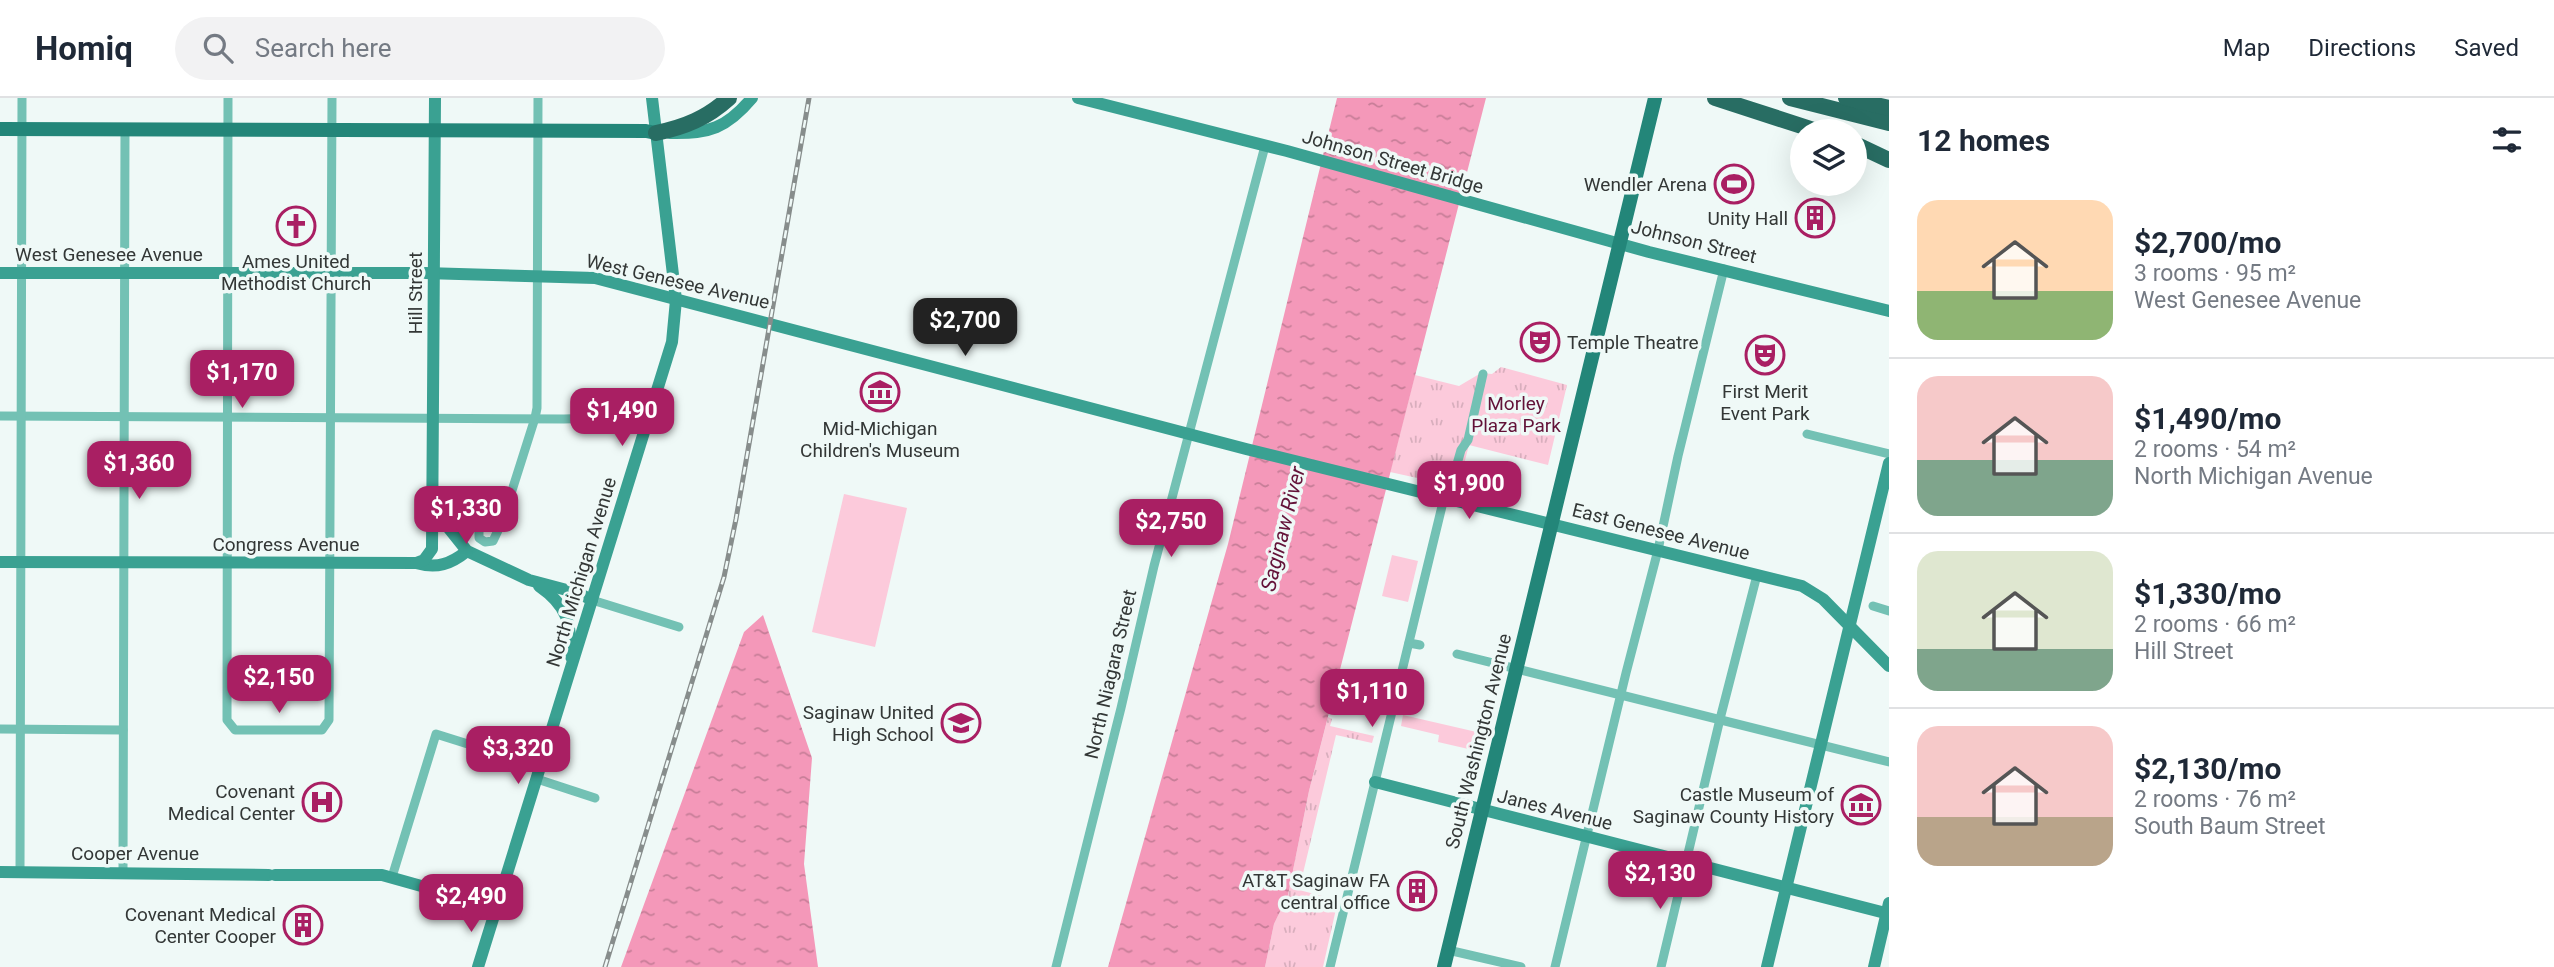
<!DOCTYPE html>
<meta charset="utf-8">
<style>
:root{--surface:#fff;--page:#f2f2f3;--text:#1f2937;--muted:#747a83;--line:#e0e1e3;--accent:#a91f63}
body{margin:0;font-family:Roboto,sans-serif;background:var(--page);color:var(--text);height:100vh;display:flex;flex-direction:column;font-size:26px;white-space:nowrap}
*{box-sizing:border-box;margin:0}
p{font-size:23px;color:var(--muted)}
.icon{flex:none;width:38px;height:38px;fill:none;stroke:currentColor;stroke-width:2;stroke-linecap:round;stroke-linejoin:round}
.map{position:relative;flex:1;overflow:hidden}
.side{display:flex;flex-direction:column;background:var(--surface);width:665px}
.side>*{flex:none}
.tools{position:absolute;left:1790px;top:21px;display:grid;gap:14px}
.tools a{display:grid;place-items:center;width:77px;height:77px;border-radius:50%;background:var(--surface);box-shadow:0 7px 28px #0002;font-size:35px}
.price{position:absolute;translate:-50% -60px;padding:0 16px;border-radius:14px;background:var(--accent);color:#fff;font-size:23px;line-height:46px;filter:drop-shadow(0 2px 4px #0008)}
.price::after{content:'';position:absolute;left:50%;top:42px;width:21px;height:16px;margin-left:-10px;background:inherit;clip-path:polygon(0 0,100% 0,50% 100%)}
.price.selected{background:#222;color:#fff}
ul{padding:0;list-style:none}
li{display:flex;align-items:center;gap:21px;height:175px;padding:0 28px}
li+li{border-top:2px solid var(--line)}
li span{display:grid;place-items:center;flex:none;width:196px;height:140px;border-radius:21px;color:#555}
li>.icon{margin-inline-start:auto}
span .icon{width:84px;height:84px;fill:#fffc;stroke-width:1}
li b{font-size:30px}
h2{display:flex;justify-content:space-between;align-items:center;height:84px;padding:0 28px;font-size:30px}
header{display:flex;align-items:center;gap:42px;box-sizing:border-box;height:98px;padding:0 35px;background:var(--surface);border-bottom:2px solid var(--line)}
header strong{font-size:33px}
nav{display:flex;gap:38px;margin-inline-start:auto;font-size:24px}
.search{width:490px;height:63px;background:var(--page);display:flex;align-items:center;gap:18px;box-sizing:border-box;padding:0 24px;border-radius:38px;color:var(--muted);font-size:26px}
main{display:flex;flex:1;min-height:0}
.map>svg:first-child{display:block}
</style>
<header>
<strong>Homiq</strong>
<div class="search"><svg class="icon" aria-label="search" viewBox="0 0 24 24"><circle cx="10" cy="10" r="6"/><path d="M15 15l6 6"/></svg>Search here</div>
<nav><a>Map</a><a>Directions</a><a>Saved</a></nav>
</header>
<main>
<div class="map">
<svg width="1889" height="869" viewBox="0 0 1889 869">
<defs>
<pattern id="park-tufts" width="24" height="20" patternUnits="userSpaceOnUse" patternTransform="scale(1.75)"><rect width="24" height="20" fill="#fccadb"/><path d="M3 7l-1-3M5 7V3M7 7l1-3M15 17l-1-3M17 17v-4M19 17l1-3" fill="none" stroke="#d8aebd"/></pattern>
<pattern id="water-ripples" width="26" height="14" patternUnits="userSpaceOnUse" patternTransform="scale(1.75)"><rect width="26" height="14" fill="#f498b9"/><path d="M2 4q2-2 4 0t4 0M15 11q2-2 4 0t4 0" fill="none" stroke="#c67d97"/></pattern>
</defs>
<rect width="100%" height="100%" fill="#eff9f7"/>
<g fill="#fccadb">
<polygon points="844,396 907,410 875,549 812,534"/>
<polygon points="1392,457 1418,463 1408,504 1382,498"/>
<polygon points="1403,617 1481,635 1477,653 1438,644 1439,637 1401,628"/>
</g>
<g fill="url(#park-tufts)">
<polygon points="1501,269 1567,287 1548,367 1469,347 1458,389 1390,374 1415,277 1459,288 1481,275 1492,276"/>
<polygon points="1328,619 1332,621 1330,628 1374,638 1372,645 1336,637 1299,792 1338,802 1323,869 1265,869 1274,826 1288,797 1309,693"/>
</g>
<g fill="url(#water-ripples)">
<polygon points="1337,0 1486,0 1309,693 1288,797 1274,826 1265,869 1108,869 1228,446"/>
<polygon points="763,517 812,660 804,766 818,869 621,869 744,534"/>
</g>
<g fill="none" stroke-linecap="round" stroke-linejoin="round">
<g stroke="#73c1b4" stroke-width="9">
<polyline points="228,0 227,622 235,632 322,632 329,622 332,0"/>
<polyline points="0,318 564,321 632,319 648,322"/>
<polyline points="1807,336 1889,356"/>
<polyline points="1447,401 1461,352 1468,342 1483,276"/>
<polyline points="502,424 484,423 479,428 479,440 485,444 493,443 502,424 535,320 537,310 538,0"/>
<polyline points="592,502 679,529"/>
<polyline points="1873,508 1889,513"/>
<polyline points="1409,545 1420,547"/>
<polyline points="1457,556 1889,664"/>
<polyline points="0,631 123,632"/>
<polyline points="537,681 595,700"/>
<polyline points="20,774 22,0"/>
<polyline points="123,774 125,31"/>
<polyline points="392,779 436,636 541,669"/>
<polyline points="1448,852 1521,869"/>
<polyline points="1056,869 1121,610 1154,468 1265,48"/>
<polyline points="1330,869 1444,400"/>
<polyline points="1555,869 1626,575 1658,452 1678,358 1724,171"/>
<polyline points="1661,869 1720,621 1757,477"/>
</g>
<g stroke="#3aa192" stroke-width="12">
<polyline points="1078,0 1287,53 1649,154 1889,213"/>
<path d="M670,35C709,36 727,30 752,0"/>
<polyline points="0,175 425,175 595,180 1246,351 1802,488 1823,501 1889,568"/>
<polyline points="436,401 447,428 467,453 529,482 578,495 592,502"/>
<path d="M0,464L416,465C437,471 451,466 467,453"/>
<polyline points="416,465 424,462 432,451 435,0"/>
<path d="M539,488C568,508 571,525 571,559"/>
<polyline points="1375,684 1889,816"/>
<polyline points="0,774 269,777"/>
<polyline points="275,777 382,777 482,805 496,813"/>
<polyline points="478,869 672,244 676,202 652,0"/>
<polyline points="1767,869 1889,365"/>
<polyline points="1874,869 1889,805"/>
</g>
<g stroke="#238679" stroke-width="14">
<polyline points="0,31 646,33 656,35"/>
<polyline points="1444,869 1655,0"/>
</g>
<g stroke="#286d63" stroke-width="16">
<polyline points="1715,0 1817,33"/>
<polyline points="1790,0 1889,25"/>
<polyline points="1846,0 1889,10"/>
<path d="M656,35C685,29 707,20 729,0"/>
<polyline points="1855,46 1889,62"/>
</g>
<defs>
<polyline id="rail" points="605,869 724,479 736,421 809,0"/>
</defs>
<use href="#rail" stroke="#878d8c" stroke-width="5"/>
<use href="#rail" stroke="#eff9f7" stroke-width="2.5" stroke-dasharray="8" stroke-linecap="butt"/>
</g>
<defs>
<symbol id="stadium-ring" viewBox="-11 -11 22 22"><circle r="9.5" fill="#eff9f7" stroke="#a91f63" stroke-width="1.5"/><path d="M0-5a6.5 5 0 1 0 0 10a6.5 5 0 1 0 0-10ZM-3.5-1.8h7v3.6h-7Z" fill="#a91f63"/></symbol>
<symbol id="building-ring" viewBox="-11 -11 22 22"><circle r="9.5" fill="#eff9f7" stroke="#a91f63" stroke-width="1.5"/><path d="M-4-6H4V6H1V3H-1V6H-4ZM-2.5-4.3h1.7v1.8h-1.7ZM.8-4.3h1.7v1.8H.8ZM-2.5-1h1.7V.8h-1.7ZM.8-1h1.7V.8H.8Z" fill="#a91f63"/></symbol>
<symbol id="church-ring" viewBox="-11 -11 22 22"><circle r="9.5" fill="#eff9f7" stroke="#a91f63" stroke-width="1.5"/><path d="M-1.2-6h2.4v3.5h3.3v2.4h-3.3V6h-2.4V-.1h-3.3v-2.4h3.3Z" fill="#a91f63"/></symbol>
<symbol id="theatre-ring" viewBox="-11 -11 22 22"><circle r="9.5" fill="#eff9f7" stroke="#a91f63" stroke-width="1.5"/><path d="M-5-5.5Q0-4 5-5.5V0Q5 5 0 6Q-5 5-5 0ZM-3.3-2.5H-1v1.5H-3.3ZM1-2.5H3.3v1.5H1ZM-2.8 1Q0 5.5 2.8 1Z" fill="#a91f63"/></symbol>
<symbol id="museum-ring" viewBox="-11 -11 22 22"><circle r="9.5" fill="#eff9f7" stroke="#a91f63" stroke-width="1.5"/><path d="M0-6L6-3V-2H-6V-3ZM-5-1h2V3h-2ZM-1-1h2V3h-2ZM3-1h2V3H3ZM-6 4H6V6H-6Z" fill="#a91f63"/></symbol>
<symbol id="school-ring" viewBox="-11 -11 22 22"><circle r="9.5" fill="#eff9f7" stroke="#a91f63" stroke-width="1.5"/><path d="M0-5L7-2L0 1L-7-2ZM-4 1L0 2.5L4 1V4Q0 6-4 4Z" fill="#a91f63"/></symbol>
<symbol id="hospital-ring" viewBox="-11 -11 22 22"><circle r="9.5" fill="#eff9f7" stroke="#a91f63" stroke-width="1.5"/><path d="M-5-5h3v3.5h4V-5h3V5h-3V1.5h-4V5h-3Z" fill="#a91f63"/></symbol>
</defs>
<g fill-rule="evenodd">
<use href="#stadium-ring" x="1712" y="64" width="44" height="44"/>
<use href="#building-ring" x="1793" y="98" width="44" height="44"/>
<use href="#church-ring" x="274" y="106" width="44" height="44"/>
<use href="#theatre-ring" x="1518" y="222" width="44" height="44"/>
<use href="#theatre-ring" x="1743" y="235" width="44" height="44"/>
<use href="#museum-ring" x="858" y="272" width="44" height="44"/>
<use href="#school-ring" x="939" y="603" width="44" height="44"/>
<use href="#hospital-ring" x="300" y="682" width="44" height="44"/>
<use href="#museum-ring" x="1839" y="685" width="44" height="44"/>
<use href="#building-ring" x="1395" y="771" width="44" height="44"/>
<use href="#building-ring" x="281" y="805" width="44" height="44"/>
</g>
<g text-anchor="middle" stroke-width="7" stroke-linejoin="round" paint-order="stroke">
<g font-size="19" fill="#333736" stroke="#eff9f7">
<text transform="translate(1393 63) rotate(16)" y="7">Johnson Street Bridge</text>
<text transform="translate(1694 143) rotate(14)" y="7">Johnson Street</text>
<text x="109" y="163">West Genesee Avenue</text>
<text transform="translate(678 183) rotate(13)" y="7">West Genesee Avenue</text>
<text transform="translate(415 195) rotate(-90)" y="7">Hill Street</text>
<text transform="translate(1661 433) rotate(14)" y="7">East Genesee Avenue</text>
<text x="286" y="453">Congress Avenue</text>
<text transform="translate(581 474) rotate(-73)" y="7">North Michigan Avenue</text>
<text transform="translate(1110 576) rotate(-77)" y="7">North Niagara Street</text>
<text transform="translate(1478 643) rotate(-76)" y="7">South Washington Avenue</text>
<text transform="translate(1555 711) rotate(14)" y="7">Janes Avenue</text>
<text x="135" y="762">Cooper Avenue</text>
</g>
<g font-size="19" fill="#333736" stroke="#eff9f7" text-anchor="end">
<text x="1707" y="93">Wendler Arena</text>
<text x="1788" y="127">Unity Hall</text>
<text x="296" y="170" text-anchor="middle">Ames United<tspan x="296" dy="22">Methodist Church</tspan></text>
<text x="1567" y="251" text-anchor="start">Temple Theatre</text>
<text x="1765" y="300" text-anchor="middle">First Merit<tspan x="1765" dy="22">Event Park</tspan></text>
<text x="880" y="337" text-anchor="middle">Mid-Michigan<tspan x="880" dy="22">Children's Museum</tspan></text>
<text x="934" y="621">Saginaw United<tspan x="934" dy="22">High School</tspan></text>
<text x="295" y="700">Covenant<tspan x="295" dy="22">Medical Center</tspan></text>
<text x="1834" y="703">Castle Museum of<tspan x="1834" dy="22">Saginaw County History</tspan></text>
<text x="1390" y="789">AT&amp;T Saginaw FA<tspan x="1390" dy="22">central office</tspan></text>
<text x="276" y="823">Covenant Medical<tspan x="276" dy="22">Center Cooper</tspan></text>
</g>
<g font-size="19" fill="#621238" stroke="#eff9f7">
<text x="1516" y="312">Morley<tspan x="1516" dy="22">Plaza Park</tspan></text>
</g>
<g font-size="21" font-style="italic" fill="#641339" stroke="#eff9f7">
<text transform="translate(1283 431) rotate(-76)" y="7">Saginaw River</text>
</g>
</g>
</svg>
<div class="tools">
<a><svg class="icon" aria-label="layers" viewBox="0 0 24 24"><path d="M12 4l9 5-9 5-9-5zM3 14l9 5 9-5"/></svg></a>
</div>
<b class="price selected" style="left:965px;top:260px">$2,700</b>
<b class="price" style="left:242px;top:312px">$1,170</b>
<b class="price" style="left:622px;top:350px">$1,490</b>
<b class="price" style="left:139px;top:403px">$1,360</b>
<b class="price" style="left:1469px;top:423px">$1,900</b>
<b class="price" style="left:466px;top:448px">$1,330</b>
<b class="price" style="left:1171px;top:461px">$2,750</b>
<b class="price" style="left:279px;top:617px">$2,150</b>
<b class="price" style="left:1372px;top:631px">$1,110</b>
<b class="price" style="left:518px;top:688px">$3,320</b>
<b class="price" style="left:1660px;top:813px">$2,130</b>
<b class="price" style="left:471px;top:836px">$2,490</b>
</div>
<section class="side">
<h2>12 homes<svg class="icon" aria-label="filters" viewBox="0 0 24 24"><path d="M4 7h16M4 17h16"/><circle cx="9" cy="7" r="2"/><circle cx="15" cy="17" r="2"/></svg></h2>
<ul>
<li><span style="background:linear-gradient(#ffd9b3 65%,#8fb573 0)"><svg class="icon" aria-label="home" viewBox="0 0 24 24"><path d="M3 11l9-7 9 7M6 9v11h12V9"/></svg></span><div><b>$2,700/mo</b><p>3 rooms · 95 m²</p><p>West Genesee Avenue</p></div></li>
<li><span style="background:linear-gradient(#f6c9c9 60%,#7fa58c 0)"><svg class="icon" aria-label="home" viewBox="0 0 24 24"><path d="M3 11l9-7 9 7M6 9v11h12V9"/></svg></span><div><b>$1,490/mo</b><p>2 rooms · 54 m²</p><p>North Michigan Avenue</p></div></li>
<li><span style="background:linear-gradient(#dfe7d0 70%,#7fa58c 0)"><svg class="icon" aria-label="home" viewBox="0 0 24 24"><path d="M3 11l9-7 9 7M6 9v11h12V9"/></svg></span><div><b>$1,330/mo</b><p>2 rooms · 66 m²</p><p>Hill Street</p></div></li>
<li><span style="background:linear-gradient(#f6c9c9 65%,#b9a48a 0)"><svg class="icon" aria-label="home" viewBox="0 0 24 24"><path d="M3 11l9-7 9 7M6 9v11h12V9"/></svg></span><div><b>$2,130/mo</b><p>2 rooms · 76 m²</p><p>South Baum Street</p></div></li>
</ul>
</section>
</main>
